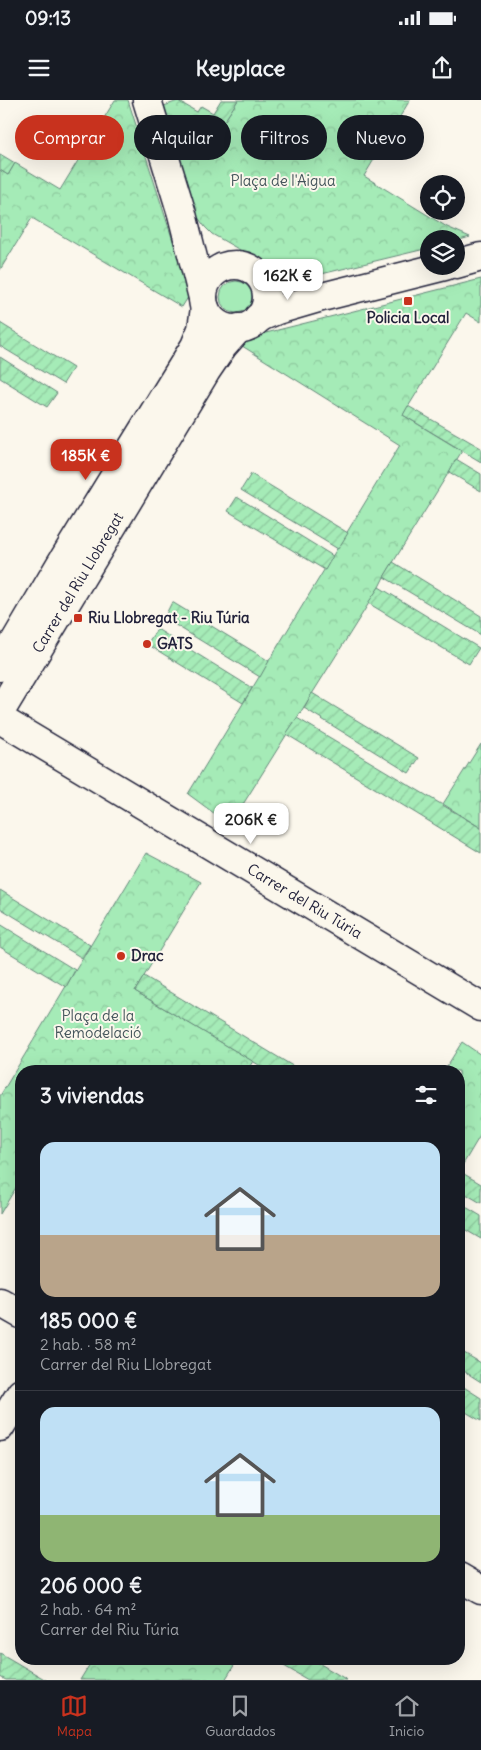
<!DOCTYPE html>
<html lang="es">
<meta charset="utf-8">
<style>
:root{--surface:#171b24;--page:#20242c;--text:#f1f3f6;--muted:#9ea1a6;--line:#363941;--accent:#c8321e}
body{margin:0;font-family:Delius,sans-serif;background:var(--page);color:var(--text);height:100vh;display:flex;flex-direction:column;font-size:19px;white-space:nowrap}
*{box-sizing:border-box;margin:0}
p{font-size:16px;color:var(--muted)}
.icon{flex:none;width:28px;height:28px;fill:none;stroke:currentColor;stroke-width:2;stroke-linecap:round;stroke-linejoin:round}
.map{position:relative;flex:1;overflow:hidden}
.drawer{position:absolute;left:15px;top:965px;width:450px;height:600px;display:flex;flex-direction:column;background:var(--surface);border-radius:20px;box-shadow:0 5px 20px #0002}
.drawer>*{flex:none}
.top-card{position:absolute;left:15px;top:15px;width:451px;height:45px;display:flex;gap:10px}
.buttons{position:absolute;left:420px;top:75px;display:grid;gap:10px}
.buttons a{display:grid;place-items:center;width:45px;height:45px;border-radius:50%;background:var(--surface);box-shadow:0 5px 20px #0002;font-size:25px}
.price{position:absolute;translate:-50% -42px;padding:0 11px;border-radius:10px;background:#fff;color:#222;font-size:16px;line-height:32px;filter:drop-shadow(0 1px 2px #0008)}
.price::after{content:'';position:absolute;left:50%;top:30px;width:15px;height:11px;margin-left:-8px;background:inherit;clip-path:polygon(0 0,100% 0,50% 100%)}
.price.selected{background:var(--accent);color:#fff}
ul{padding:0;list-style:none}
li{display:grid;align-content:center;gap:10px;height:265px;padding:0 25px}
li+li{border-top:1px solid var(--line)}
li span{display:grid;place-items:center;height:155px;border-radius:15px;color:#555}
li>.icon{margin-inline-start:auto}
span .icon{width:90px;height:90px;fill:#fffc;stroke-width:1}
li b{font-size:21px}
h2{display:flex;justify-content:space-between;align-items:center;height:60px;padding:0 25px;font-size:21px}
.chip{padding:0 18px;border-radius:22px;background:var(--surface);box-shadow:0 5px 20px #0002;font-size:18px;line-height:45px}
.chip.selected{background:var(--accent);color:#fff}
.status{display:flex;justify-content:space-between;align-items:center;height:35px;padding:0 25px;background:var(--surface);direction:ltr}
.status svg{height:14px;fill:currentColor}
header{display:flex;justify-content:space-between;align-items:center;height:65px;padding:0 25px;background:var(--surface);font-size:22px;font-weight:700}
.dock{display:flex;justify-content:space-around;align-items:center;height:70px;border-top:1px solid var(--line);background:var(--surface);font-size:14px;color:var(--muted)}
.dock a{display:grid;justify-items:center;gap:2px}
.dock .selected{color:var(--accent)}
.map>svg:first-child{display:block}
</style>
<div class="status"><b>09:13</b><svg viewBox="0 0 49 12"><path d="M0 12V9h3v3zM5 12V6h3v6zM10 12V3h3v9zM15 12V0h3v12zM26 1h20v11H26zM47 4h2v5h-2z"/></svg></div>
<header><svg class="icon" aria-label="menu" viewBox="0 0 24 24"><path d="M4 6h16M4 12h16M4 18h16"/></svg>Keyplace<svg class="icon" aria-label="share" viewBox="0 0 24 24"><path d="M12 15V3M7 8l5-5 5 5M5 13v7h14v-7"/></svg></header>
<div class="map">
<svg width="481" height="1580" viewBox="0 0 481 1580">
<defs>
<pattern id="park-crowns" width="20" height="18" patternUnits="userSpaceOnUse" patternTransform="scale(1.25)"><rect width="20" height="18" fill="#a5ebb7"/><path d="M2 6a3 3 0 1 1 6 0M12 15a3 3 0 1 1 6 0" fill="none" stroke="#8ec99e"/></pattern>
<pattern id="garden-furrows" width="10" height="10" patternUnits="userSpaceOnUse" patternTransform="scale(1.25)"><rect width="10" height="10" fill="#a5ebb7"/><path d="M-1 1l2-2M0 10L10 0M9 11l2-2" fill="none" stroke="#8ec99e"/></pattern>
</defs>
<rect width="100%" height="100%" fill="#fbf7ec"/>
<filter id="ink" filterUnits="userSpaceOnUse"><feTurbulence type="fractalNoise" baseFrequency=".02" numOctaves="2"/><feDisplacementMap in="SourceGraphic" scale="10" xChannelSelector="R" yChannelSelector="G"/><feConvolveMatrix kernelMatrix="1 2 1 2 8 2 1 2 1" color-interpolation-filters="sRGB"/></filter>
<g filter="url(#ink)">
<circle fill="#a5ebb7" stroke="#648679" cx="236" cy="197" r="16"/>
<g fill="url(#park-crowns)" stroke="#648679">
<polygon points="115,0 128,0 190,194 182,207 32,118 0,170 0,70 8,75 15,63 60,90"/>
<polygon points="238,0 410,0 364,76 447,127 470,137 456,141 456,139 429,139 429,148 309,177 297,178 282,174 212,134 205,127 197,116 164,6 178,1 197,12 201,6 225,20"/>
<polygon points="481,179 481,222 466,213 403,315 462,351 384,477 379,487 230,725 188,694 400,345 239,244 242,239"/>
<polygon points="481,644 481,728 443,704"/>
<polygon points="146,753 201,782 135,891 253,961 247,971 21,971 21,1079 0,1114 0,996"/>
<polygon points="462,942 481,955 481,1034 459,1071 459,971 444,971"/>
<polygon points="93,1559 238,1559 225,1580 80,1580"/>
</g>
<g fill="url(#garden-furrows)" stroke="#648679">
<polygon points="221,0 238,0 225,20 213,13"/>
<polygon points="0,54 15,63 8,75 0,70"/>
<polygon points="0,223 73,268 63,284 0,246"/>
<polygon points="0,257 57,293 47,307 0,278"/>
<polygon points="408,306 481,348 481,362 403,315"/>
<polygon points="456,359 481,374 481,391 449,372"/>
<polygon points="251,374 348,433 338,449 241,390"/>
<polygon points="237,397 333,456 325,470 228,411"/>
<polygon points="393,462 481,516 481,535 384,477"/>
<polygon points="379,487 479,548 469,564 368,503"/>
<polygon points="172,502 269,561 260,577 164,518"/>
<polygon points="157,529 252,588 243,603 147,544"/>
<polygon points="312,593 419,658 409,673 304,608"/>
<polygon points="297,618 481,728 481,753 286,634"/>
<polygon points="0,790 90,845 82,858 0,808"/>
<polygon points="0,824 75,870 66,887 0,847"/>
<polygon points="144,876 301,971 269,971 135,891"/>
<polygon points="459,1071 481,1084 481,1103 459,1090"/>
<polygon points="459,1103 481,1116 481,1139 459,1126"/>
<polygon points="459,1250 481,1263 481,1282 459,1268"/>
<polygon points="459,1284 481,1298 481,1321 459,1308"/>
<polygon points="0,1553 46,1580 6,1580 0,1577"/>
<polygon points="272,1559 312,1559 347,1580 308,1580"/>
</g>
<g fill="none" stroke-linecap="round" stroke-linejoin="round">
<defs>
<g id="minor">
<polyline points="147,0 182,114 203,198"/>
<polyline points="456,164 481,157"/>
<circle cx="235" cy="197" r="32"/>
<polyline points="258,218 277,210 318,198 445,166"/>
<polyline points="0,567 60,465 195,246 202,229 205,208"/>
<path id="s1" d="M0,612L206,271L223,246L239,228"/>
<path id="s2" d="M0,619L481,907"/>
<polyline points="0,1202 21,1214"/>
<polyline points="0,1327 21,1293"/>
<polyline points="459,1477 481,1490"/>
</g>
</defs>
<use href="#minor" stroke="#22223b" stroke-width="31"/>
<use href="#minor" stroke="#fbf7ec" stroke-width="28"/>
</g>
</g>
<g fill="#c8321e" stroke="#fbf7ec" stroke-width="2">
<rect x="403" y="196" width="10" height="10" rx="2.5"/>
<rect x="73" y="513" width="10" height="10" rx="2.5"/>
<circle cx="147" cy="544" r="5"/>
<circle cx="121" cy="856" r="5"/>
</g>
<g text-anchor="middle" stroke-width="4" stroke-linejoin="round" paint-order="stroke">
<g font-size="15" fill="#43545a" stroke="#fbf7ec">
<text x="283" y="86">Plaça de l'Aigua</text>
<text x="98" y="921">Plaça de la<tspan x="98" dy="17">Remodelació</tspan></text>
</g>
<g font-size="15" font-weight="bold" fill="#22223b" stroke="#fbf7ec" text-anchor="start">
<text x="408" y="223" text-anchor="middle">Policia Local</text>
<text x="88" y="523">Riu Llobregat - Riu Túria</text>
<text x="157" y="549">GATS</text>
<text x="131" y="861">Drac</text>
</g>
<g font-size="15" fill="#22223b" stroke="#fbf7ec">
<text dy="5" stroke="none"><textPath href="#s1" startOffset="151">Carrer del Riu Llobregat</textPath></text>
<text dy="5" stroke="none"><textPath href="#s2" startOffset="355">Carrer del Riu Túria</textPath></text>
</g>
</g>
</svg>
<div class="buttons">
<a><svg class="icon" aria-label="locate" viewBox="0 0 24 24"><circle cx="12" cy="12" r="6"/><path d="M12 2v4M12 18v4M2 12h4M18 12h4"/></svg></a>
<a><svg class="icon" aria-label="layers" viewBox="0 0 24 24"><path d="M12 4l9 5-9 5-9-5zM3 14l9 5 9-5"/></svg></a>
</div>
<b class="price" style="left:288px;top:201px">162K €</b>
<b class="price selected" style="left:86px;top:381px">185K €</b>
<b class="price" style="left:251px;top:745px">206K €</b>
<div class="top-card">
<a class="chip selected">Comprar</a>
<a class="chip">Alquilar</a>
<a class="chip">Filtros</a>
<a class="chip">Nuevo</a>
</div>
<section class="drawer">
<h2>3 viviendas<svg class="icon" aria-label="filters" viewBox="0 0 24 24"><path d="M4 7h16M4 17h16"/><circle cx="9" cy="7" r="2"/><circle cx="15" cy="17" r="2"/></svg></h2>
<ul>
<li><span style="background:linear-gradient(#bfe0f5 60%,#b9a48a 0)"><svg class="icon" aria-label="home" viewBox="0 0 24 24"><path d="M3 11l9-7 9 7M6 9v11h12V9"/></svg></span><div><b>185 000 €</b><p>2 hab. · 58 m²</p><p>Carrer del Riu Llobregat</p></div></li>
<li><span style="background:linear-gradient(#bfe0f5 70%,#8fb573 0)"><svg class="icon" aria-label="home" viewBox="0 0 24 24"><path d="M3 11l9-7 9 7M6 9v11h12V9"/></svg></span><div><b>206 000 €</b><p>2 hab. · 64 m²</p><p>Carrer del Riu Túria</p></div></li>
</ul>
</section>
</div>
<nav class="dock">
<a class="selected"><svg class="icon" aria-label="map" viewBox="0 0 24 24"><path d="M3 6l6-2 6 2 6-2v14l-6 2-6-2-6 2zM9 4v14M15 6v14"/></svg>Mapa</a>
<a><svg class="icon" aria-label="saved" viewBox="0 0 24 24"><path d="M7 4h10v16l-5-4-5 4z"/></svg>Guardados</a>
<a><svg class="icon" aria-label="home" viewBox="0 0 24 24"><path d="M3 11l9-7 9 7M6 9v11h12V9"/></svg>Inicio</a>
</nav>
